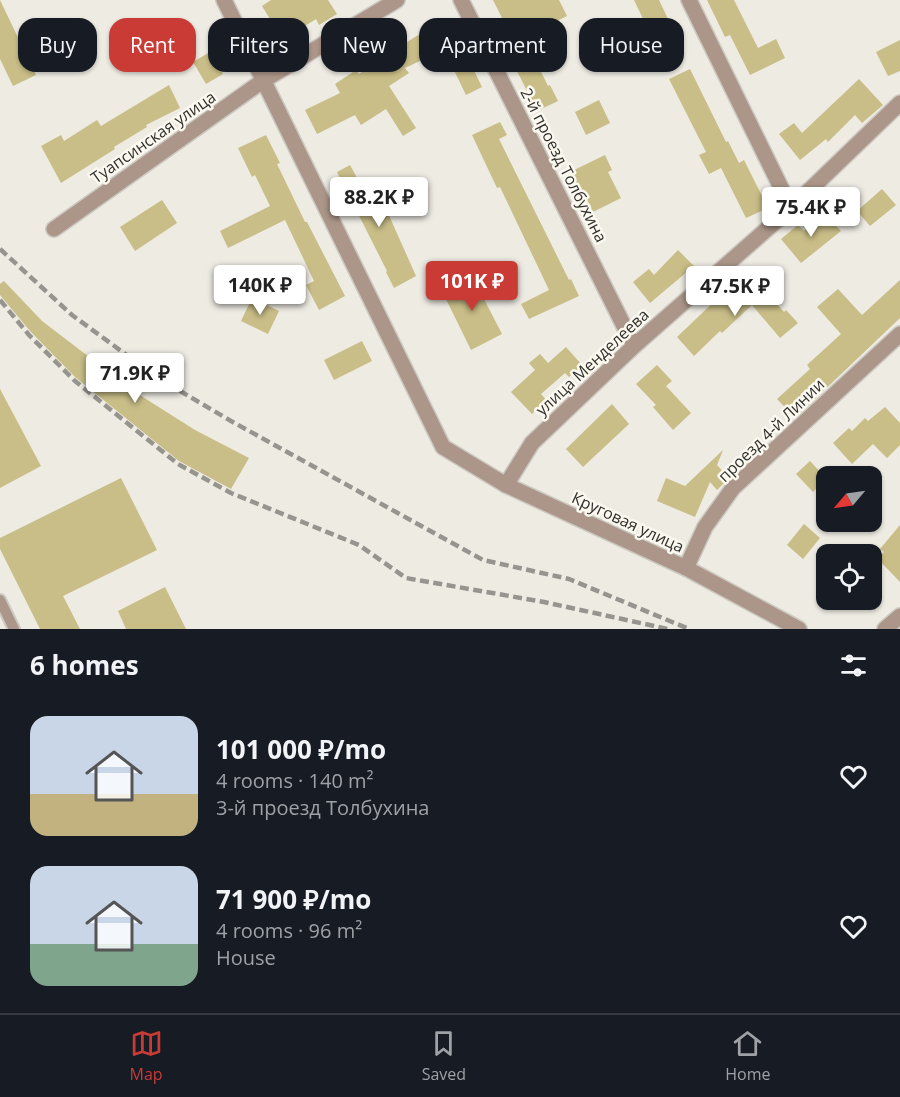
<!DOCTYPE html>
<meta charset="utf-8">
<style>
:root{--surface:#171b24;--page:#20242c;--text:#f1f3f6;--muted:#9ea1a6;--line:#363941;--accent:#ca3b36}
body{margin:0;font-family:"Open Sans",sans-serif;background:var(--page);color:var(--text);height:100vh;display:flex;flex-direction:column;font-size:22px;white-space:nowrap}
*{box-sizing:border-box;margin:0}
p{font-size:20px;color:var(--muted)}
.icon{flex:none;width:33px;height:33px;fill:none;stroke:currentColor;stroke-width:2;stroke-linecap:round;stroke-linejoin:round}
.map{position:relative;height:629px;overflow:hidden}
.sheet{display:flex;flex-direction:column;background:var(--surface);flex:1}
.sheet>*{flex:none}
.banner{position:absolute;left:18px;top:18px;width:864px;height:54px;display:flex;gap:12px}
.needle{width:39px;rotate:241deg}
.fabs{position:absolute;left:816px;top:466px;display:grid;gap:12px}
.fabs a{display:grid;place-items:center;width:66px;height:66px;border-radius:12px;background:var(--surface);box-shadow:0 2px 4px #0004;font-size:30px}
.price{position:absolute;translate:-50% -51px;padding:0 14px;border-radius:6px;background:#fff;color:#222;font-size:20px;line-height:39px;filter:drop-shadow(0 2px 3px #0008)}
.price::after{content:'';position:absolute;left:50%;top:36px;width:18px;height:14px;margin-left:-9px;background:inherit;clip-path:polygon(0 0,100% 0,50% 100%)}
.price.current{background:var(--accent);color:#fff}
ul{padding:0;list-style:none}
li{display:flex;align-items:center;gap:18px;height:150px;padding:0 30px}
li span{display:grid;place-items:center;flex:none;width:168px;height:120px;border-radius:18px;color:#555}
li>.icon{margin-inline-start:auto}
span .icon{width:72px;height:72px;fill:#fffc;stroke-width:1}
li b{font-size:26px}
h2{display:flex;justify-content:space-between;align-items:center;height:72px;padding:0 30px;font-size:26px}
.pill{padding:0 21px;border-radius:18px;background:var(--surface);box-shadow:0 2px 4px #0004;font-size:21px;line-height:54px}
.pill.current{background:var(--accent);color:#fff}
.tab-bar{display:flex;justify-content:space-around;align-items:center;height:84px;border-top:2px solid var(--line);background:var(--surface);font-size:16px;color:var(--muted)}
.tab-bar a{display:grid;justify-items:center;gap:3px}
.tab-bar .current{color:var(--accent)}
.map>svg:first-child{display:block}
</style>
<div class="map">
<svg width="900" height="629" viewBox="0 0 900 629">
<rect width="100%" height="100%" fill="#edebe2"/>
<g fill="#c9be88">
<polygon points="0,0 36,75 13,86 0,59"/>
<polygon points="271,0 328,0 337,14 319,25 316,19 283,40 262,6"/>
<polygon points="493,0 559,0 567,16 524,37 548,86 550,85 558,101 537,111 498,33 507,28"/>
<polygon points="634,0 659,0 679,42 659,52"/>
<polygon points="707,0 734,0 758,48 776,39 785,58 750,75 730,35 725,37"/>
<polygon points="432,28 443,50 405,68 409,73 389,86 416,128 403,136 386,109 361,125 355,115 317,134 305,110 340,93 335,84 356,70 359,74 415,37"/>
<polygon points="900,40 900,71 888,76 876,52"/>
<polygon points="210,52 223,74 206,84 193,62"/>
<polygon points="466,54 482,87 466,95 450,62"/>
<polygon points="690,69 726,142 728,141 739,163 744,160 768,208 746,218 721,168 709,174 699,155 706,152 669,79"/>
<polygon points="859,79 883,105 862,123 855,115 828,142 826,139 800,160 779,134 794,123 802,133"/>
<polygon points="169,85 180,108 146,125 147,127 114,147 115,149 61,183 41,146 61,135 64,141 97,120 101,126"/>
<polygon points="599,100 610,123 586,135 575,112"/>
<polygon points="500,122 507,135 499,139 569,280 571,279 579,296 529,319 521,304 549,290 500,187 497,188 472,135"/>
<polygon points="266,135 280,163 277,164 305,222 307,222 345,296 319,310 306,285 314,281 285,220 228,248 220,231 270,206 255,175 252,177 238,148"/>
<polygon points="605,155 612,170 608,172 621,198 593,212 580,186 578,187 570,172"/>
<polygon points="350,165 362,187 369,183 384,213 387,211 416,276 394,288 386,272 387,271 337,172"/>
<polygon points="882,189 896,205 870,226 857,211"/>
<polygon points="162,200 177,223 135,251 120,227"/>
<polygon points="824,213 841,231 801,263 781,239 798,225 804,231"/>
<polygon points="678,250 694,266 650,303 633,282 649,269 654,275"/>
<polygon points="469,270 502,334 471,350 443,293 459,285 455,277"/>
<polygon points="755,279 784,312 786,310 798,323 780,338 752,305 722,333 720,331 694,356 677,337 720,296 727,304"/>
<polygon points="900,280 900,318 795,418 777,399 810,369 807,365 841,334 817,307 838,289 862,315"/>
<polygon points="4,281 42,321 135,392 195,430 249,458 231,489 179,461 75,377 30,331 0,295 0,284"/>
<polygon points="252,298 279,311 268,334 241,321"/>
<polygon points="362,341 372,361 334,380 324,360"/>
<polygon points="566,347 582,365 569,377 565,373 541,394 547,401 532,414 511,392 535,370 529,363 540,354 548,363"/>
<polygon points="657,365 672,381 666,386 691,413 673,430 653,407 656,405 636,384"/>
<polygon points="0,389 41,466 0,488"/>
<polygon points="612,404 629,424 583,467 566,449"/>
<polygon points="885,407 900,423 900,445 887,458 873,444 852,464 833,443 849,428 852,431 865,418 868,421"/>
<polygon points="723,450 717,465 729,478 717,490 710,482 695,517 657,501 666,478 685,486"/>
<polygon points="810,461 826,478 813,492 796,474"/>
<polygon points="121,478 157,550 63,596 80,629 40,629 0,549 0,538"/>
<polygon points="804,524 820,538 803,559 787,545"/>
<polygon points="900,525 900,582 878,559 884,552 880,549"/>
<polygon points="165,587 186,629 126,629 118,611"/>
</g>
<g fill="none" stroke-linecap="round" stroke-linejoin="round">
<defs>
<polyline id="lane" points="0,600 14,629"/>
<g id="street">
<polyline points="224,0 443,447 506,485 686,568 799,629"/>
<polyline points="461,0 634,346"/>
<polyline points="689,0 791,208"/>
<polyline points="54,229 264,80 397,0"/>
<polyline points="506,485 532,443 634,346 791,208 900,103"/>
<polyline points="686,568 705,527 733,488 900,334"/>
<polyline points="885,629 900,616"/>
</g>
</defs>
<use href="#lane" stroke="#cbc9c1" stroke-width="14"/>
<use href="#street" stroke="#cbc9c1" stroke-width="18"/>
<use href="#lane" stroke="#ac9689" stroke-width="10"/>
<use href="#street" stroke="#ac9689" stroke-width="15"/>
<g stroke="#96948e" stroke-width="4.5" stroke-dasharray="9 4.5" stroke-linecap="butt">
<polyline points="0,249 72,315 158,378 231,421 483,560 569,579 689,629"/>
<polyline points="0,300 29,335 75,381 178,464 231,493 359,545 406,578 544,602 668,629"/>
</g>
</g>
<g text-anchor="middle" stroke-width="5" stroke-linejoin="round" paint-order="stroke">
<g font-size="16" fill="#302f2c" stroke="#faf8ef">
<text transform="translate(153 137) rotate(-35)" y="6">Туапсинская улица</text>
<text transform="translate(564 165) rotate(63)" y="6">2-й проезд Толбухина</text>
<text transform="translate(592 362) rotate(-43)" y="6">улица Менделеева</text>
<text transform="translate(771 430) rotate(-44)" y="6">проезд 4-й Линии</text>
<text transform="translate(628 522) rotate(25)" y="6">Круговая улица</text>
</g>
</g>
</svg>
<div class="fabs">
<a><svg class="needle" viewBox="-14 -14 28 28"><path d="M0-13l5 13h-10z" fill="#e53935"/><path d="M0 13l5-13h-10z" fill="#9ea1a6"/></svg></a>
<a><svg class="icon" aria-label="locate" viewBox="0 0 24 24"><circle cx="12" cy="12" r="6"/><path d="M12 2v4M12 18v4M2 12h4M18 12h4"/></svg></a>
</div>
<b class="price" style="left:379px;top:228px">88.2K ₽</b>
<b class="price" style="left:811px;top:238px">75.4K ₽</b>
<b class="price current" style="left:472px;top:312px">101K ₽</b>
<b class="price" style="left:260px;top:316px">140K ₽</b>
<b class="price" style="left:735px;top:317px">47.5K ₽</b>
<b class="price" style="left:135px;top:404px">71.9K ₽</b>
<div class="banner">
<a class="pill">Buy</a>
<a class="pill current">Rent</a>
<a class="pill">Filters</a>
<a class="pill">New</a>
<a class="pill">Apartment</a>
<a class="pill">House</a>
</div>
</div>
<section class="sheet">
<h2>6 homes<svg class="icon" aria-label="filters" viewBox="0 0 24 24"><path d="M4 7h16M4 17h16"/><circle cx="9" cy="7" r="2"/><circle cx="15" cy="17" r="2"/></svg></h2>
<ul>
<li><span style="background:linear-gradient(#c9d6e8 65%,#c2b280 0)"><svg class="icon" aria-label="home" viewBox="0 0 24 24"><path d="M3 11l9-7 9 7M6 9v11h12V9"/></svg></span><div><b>101 000 ₽/mo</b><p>4 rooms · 140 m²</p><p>3-й проезд Толбухина</p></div><svg class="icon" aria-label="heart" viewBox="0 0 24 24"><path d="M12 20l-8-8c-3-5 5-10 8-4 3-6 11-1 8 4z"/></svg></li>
<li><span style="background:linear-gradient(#c9d6e8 65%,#7fa58c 0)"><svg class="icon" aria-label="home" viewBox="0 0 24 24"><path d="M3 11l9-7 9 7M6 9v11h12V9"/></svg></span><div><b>71 900 ₽/mo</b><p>4 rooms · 96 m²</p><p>House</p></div><svg class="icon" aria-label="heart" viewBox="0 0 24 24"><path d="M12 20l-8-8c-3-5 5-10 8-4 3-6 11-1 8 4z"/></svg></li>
</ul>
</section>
<nav class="tab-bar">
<a class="current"><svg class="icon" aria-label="map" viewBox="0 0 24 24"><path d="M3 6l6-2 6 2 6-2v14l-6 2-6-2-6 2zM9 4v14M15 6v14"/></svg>Map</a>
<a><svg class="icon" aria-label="saved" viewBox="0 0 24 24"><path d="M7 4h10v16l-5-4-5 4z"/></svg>Saved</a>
<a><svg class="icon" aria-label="home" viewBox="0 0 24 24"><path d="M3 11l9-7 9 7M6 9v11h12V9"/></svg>Home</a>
</nav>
